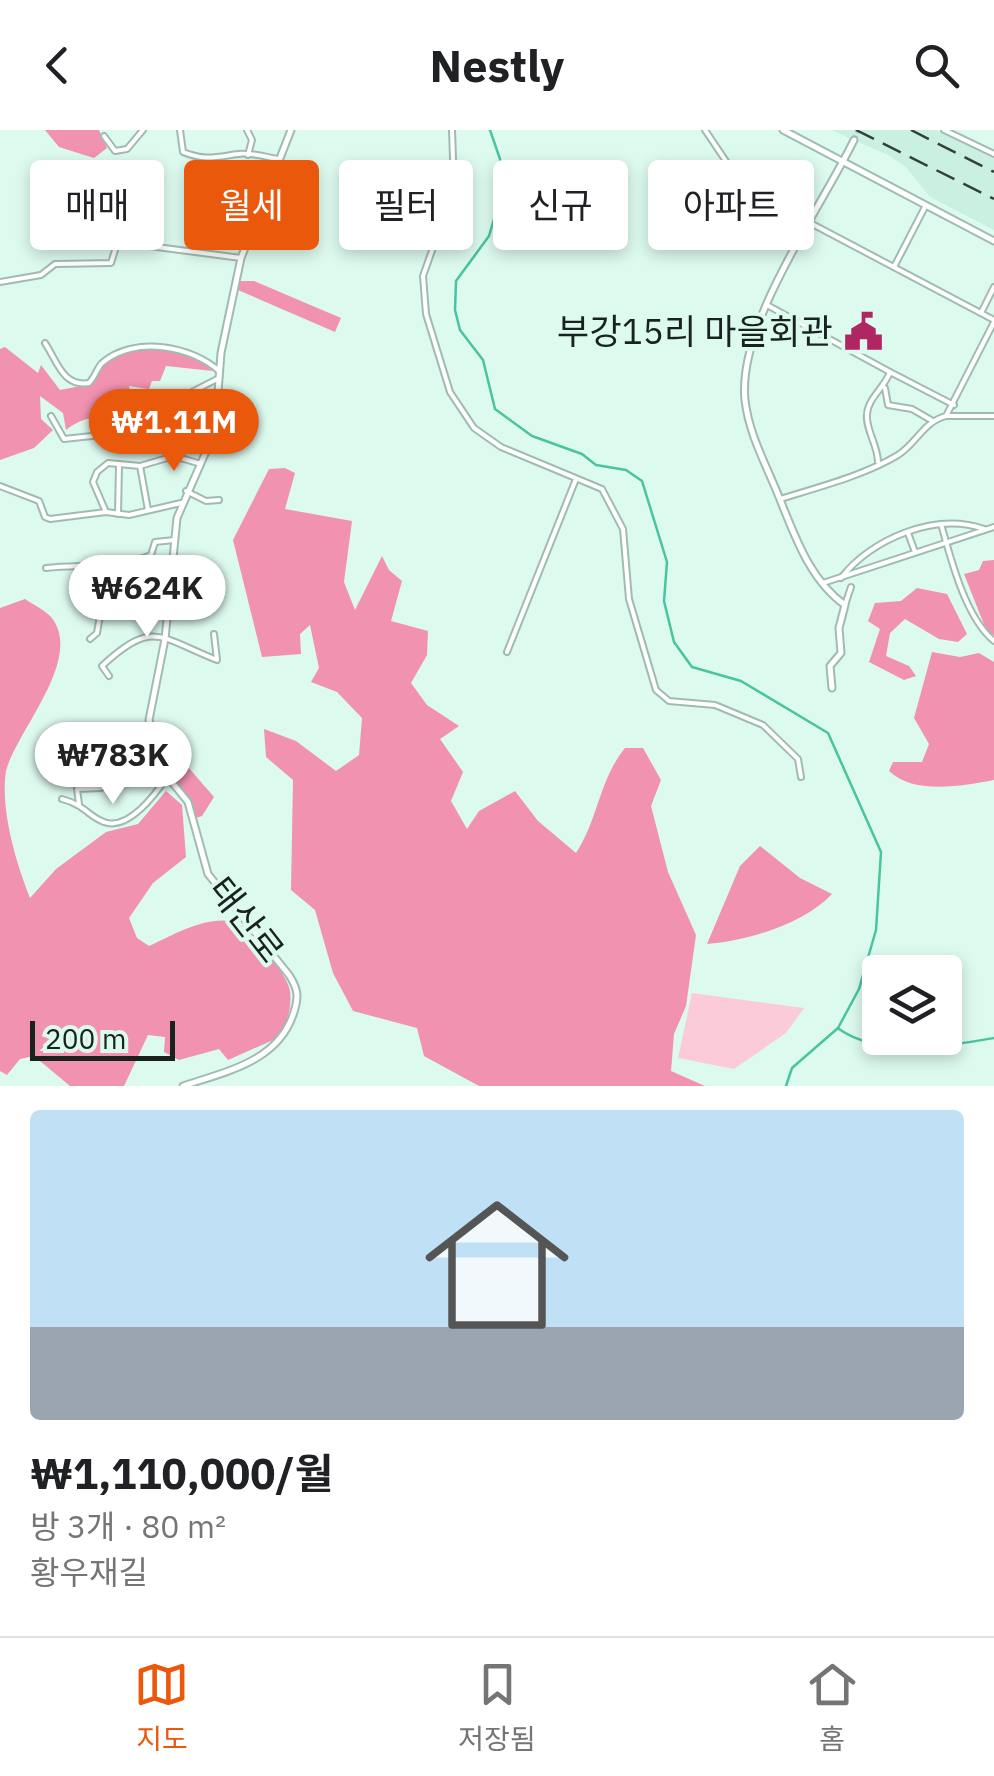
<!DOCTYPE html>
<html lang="ko">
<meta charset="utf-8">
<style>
:root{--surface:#fff;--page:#f2f2f2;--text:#202124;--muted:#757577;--line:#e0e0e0;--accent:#ea580c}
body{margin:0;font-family:"IBM Plex Sans","Noto Sans KR",sans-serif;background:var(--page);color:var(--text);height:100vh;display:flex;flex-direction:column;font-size:38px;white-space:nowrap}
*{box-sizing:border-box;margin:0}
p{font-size:32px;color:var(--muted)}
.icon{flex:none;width:55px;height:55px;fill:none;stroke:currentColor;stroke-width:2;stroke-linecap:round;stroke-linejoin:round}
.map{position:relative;height:956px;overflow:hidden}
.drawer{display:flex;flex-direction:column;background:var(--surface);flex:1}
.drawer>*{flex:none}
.top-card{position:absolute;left:30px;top:30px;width:935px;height:90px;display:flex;gap:20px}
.tools{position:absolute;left:862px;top:825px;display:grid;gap:20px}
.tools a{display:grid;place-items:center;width:100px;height:100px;border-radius:10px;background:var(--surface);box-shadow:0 5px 15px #0003;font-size:50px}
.scale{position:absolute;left:30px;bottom:25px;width:145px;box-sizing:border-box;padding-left:10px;border:5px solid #18231f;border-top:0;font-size:28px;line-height:35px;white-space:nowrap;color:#18231f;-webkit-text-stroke:8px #ddfaef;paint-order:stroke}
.price{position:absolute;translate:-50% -85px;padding:0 22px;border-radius:35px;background:#fff;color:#222;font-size:32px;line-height:65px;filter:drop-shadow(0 2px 5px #0008)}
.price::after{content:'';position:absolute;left:50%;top:60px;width:30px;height:22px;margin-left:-15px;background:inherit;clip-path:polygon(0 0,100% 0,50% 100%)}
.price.on{background:var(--accent);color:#fff}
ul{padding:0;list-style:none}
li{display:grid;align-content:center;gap:20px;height:530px;padding:0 30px}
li+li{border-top:2px solid var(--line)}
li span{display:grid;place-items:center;height:310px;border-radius:10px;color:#555}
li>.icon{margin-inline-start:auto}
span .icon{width:180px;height:180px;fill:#fffc;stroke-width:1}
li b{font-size:42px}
.tag{padding:0 35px;border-radius:10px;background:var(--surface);box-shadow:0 5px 15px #0003;font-size:35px;line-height:90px}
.tag.on{background:var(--accent);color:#fff}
header{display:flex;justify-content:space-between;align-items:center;height:130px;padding:0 30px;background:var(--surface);font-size:45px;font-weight:800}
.tab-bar{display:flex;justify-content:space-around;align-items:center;height:140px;border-top:2px solid var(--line);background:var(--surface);font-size:28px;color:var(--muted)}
.tab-bar a{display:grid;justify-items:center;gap:5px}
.tab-bar .on{color:var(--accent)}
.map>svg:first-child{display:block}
</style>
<header><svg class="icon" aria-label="back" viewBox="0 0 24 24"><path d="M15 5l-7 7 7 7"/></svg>Nestly<svg class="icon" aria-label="search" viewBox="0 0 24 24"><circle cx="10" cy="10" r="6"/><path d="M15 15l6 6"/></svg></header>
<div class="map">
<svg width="994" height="956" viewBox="0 0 994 956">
<rect width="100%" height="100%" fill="#ddfaef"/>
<polygon fill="#caf0e2" points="831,0 936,0 994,26 994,100 930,67 906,37 888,25"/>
<polygon fill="#fbcbd9" points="692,863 699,864 804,878 786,903 734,939 678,928"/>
<g fill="#f192b1">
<polygon points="45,0 99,0 107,18 94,28 59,17"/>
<polygon points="240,151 254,151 341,188 335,202 238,160"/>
<path d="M5,217L38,243L41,235L60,260L91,254C96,249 99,238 105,234C135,208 186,218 213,241L166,236L160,251H152L149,259L129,256L131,268L126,272L110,265L112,292C96,284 80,289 66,300L63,283L40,266L41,289L53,300L34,318L0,330V219Z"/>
<path d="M285,338L295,343L285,379L352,391L344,452L355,480L382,426L389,440L402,451L391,491L428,501L427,525L411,553L427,575L459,596L440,609L463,642L451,671L467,699L479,681L515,661L538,691L576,723C598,690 599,650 625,618H643L661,650L651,676L668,742L696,805L686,876L674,904L671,941L705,956H479L424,926L417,898L353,881L333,843L315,780L291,760L293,650L266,627L264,599L296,611L336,641L359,625L362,588L337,562L311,552L319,538L310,495L300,504L301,524L262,527L233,410L269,339Z"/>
<polygon points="994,430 994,505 987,502 964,444 979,440 983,431"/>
<polygon points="917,458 947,464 967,504 958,512 939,509 905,489 890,503 886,526 909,536 916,546 904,550 869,532 880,499 868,491 875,473 901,471"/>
<path d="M25,469C32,474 45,480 51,487C85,528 16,601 6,641C0,679 16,733 30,768L56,739L106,702L138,694L166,661L182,675L186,727L153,753L129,788L137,808L149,816C173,805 203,787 231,791C248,793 288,845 290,861C292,878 287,892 280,907L228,930L219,919L179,930L164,922L165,907L148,905L124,956H70L34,926L20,929L7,945L0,941V478Z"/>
<path d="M932,522L960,527L979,523L994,532V650C962,656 914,665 889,641L893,632H922L929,614L914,588Z"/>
<polygon points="182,630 214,667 202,686 196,688 192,674 164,640"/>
<path d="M760,716L800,748L832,764C804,794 747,811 707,814L740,736Z"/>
</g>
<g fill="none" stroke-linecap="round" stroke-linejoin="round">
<g stroke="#4ac3a0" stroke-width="2.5">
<polyline points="490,0 500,29 502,62 489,106 456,151 455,180 460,200 483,230 495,279 532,306 582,324 596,335 626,340 642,351 667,432 664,471 674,512 692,537 741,551 828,603 881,722 876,800 859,859 838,898 792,938 786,956"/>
<path d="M839,899C880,928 948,916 994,908"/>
</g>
<polyline stroke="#b6cfc5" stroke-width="5" stroke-dasharray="5 2.5" stroke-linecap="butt" points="854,10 858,0"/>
<defs>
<g id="minor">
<path d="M180,0L183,22C205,31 216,27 238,24C249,22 266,27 278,29"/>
<polyline points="247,0 252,10 248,25"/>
<polyline points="452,0 454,58 423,146 426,184 450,262 474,298 501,317 602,359 623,399 629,469 656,560 669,571 715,575 763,595 798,629 801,647"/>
<polyline points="705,0 744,58 994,190"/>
<polyline points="944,0 994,24"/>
<polyline points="104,6 115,21 127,19 143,0"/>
<polyline points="894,137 926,75"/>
<polyline points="0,152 41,145 55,134 111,133 120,104 149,116 241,128"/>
<path d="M767,175L890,242C885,257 868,268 867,284C865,298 878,316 878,332"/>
<polyline points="981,183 994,157"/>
<polyline points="994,192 946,286 994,286"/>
<path d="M45,213C58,233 63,257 89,253C95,247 97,238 102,233C134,205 193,216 220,242"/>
<polyline points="890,242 954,275"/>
<polyline points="885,258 888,275 912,279 931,290"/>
<polyline points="51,286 64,309 138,301 188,264 219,248"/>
<polyline points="140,336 148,380"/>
<polyline points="0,356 39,371 45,387 50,389 106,382 129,385 181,373"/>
<polyline points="186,361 206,371 219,370"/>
<path d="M780,369C819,357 865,345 898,325C917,313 923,292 946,286"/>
<polyline points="106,382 93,352 97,342 108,333 140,336 174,326 201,334"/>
<polyline points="118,384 119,335"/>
<path d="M941,394C951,429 965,487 994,511"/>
<polyline points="908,403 915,422"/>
<path d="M46,438C80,434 119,439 151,425L155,412L174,410"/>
<path d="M841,448C871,409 935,382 984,399"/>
<polyline points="823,453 994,397"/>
<polyline points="95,474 170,466"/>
<polyline points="845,475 851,457"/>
<polyline points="90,509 97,503 102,473"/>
<polyline points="507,522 576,349"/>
<path d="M109,546L102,536C153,489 159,507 217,530L214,504"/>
<path d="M62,669C85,675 89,687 104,692C128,701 155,665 167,647C143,656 121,640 96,642"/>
<polyline points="79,674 77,659 101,658 103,643"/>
</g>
<g id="tertiary">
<path d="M832,558L830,536L841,523L839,498L845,475C811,451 796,409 781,372C768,338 749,306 745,270C737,194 820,80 854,10"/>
<path d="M183,956C228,941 279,931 294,882C299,866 298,859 289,845L208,744L188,672L162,640L149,590L165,509L177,388L215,301L221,223L241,128L291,0"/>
</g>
<polyline id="secondary" points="783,0 994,111"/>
</defs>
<use href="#minor" stroke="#a0bcb2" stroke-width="8"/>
<use href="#tertiary" stroke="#a0bcb2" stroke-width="9"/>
<use href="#secondary" stroke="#a0bcb2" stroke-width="9"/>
<use href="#minor" stroke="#fff" stroke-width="4"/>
<use href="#tertiary" stroke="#fff" stroke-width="5"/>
<use href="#secondary" stroke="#fff" stroke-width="5"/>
<g stroke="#33413c" stroke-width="2.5" stroke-dasharray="20 10" stroke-linecap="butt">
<polyline points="856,0 994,69"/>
<polyline points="911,0 994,42"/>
</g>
</g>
<defs>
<symbol id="civic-bare" viewBox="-9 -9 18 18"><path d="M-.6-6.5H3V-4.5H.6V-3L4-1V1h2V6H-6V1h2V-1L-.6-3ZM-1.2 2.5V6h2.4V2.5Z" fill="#b02663" stroke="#ddfaef" stroke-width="2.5" paint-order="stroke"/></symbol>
</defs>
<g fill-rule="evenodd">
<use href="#civic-bare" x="836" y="174" width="55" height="55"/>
</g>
<g text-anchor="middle" stroke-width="8" stroke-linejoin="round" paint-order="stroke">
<g font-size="35" fill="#18231f" stroke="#ddfaef" text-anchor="end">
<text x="833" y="214">부강15리 마을회관</text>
</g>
<g font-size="35" fill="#18231f" stroke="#ddfaef">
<text transform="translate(246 790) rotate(52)" y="12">태산로</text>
</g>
</g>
</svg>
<div class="tools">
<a><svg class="icon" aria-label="layers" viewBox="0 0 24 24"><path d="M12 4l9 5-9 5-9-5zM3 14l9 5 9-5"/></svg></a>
</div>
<div class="scale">200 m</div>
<b class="price on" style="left:174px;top:344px">₩1.11M</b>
<b class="price" style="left:147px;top:510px">₩624K</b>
<b class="price" style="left:113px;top:677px">₩783K</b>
<div class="top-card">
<a class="tag">매매</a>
<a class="tag on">월세</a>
<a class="tag">필터</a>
<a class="tag">신규</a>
<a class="tag">아파트</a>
</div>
</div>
<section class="drawer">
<ul>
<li><span style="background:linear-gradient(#bfe0f5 70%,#9aa5b1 0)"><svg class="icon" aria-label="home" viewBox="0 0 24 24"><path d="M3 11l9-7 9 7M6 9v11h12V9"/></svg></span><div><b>₩1,110,000/월</b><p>방 3개 · 80 m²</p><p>황우재길</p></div></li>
</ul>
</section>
<nav class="tab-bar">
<a class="on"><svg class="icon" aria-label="map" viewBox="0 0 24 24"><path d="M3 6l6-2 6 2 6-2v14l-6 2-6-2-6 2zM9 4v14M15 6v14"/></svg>지도</a>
<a><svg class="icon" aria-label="saved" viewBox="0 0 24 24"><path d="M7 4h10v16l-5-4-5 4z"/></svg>저장됨</a>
<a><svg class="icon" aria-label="home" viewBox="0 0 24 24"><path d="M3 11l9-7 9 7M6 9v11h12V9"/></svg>홈</a>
</nav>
